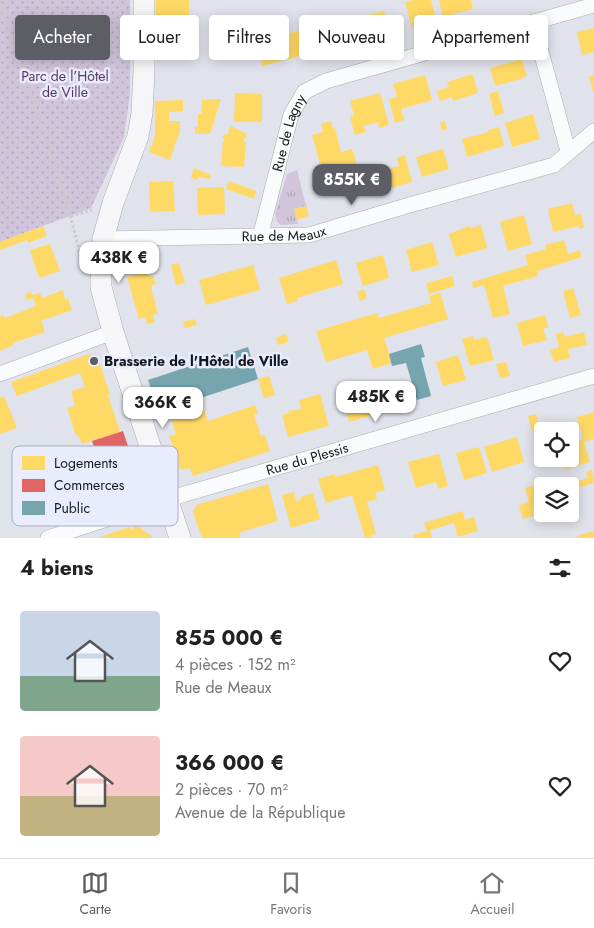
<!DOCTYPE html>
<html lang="fr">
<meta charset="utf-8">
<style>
:root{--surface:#fff;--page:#f2f2f2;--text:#222;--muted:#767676;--line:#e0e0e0;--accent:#5c5d65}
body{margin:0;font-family:Jost,sans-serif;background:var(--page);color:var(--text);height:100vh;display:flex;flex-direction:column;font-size:19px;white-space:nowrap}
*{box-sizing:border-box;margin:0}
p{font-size:16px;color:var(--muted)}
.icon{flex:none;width:28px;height:28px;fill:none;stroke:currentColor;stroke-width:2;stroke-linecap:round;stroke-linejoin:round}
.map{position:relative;height:538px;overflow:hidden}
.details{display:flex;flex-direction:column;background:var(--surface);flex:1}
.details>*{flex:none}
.banner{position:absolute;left:15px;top:15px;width:565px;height:45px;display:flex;gap:10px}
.buttons{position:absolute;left:534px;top:422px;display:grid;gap:10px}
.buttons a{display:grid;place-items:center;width:45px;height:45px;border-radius:5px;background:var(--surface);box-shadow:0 2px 12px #0003;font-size:25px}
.price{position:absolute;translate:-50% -42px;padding:0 11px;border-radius:10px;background:#fff;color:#222;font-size:16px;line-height:32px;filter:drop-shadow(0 1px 2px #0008)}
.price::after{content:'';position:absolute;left:50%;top:30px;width:15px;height:11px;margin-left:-8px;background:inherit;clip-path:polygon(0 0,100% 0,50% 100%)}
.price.selected{background:var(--accent);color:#fff}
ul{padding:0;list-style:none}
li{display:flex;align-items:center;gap:15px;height:125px;padding:0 20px}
li span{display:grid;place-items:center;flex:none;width:140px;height:100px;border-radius:5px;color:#555}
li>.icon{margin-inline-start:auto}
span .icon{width:60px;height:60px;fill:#fffc;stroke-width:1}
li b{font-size:21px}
h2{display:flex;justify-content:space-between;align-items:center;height:60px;padding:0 20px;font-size:21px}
.chip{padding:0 18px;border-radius:5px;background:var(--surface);box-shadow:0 2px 12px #0003;font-size:18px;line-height:45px}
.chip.selected{background:var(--accent);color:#fff}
.dock{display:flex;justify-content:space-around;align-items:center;height:70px;border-top:1px solid var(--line);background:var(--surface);font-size:14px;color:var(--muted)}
.dock a{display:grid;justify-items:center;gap:2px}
.dock .selected{color:var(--accent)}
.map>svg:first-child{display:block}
</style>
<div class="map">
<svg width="594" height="538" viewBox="0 0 594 538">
<defs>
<pattern id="grass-tufts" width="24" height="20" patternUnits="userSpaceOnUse" patternTransform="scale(1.25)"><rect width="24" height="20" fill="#d0c5db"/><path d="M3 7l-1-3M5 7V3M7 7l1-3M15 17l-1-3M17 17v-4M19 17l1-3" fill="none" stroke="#b2a8bb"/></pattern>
<pattern id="park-dots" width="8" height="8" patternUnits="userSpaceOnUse" patternTransform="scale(1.25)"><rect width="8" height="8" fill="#d0c5db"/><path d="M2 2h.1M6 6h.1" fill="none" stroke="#b2a8bb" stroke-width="1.8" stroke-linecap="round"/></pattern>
</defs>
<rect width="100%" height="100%" fill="#e0e2ec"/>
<polygon fill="url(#grass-tufts)" points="297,170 306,206 294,209 298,224 281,225 277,222 275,214 287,174"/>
<polygon fill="url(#park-dots)" points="0,0 130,0 130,94 124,137 91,208 0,242"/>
<g fill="#ffd966">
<rect x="156" y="0" width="33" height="31"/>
<polygon points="413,0 431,0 437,22 412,28 405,2"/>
<polygon points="439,0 471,0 473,9 443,17"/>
<polygon points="384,11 390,32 339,46 334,25"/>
<polygon points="223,15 251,15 251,30 239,30 239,38 222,37 219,30 223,30"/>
<polygon points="594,28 594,52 582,55 577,32"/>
<polygon points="306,29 312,53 262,66 257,45 280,39 279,36"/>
<polygon points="522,59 527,76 521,79 495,86 490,68"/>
<polygon points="473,74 478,93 453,101 452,97 440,101 437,91 449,87 447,82"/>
<polygon points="425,75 432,100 401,109 404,120 395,123 389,99 397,97 393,84"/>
<polygon points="594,75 594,92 593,92 589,76"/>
<polygon points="498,91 504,113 495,116 489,94"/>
<polygon points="235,93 262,94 262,122 234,122"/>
<polygon points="380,93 389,125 379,128 378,122 364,126 366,132 355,135 350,117 354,115 350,101"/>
<polygon points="221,99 210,134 195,134 195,127 198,127 198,114 202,114 202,100"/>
<polygon points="183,100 183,111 169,112 169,121 180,121 180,131 170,160 149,152 155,136 155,101"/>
<polygon points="533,114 540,139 512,147 505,123"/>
<polygon points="331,121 333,129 335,128 341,152 352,149 357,165 346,168 350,183 327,189 312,135 323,132 321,124"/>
<polygon points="445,121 447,129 442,131 440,123"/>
<polygon points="231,126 247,134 243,142 246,142 244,167 221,166 223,141 225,139 222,138 224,134 227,135"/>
<polygon points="499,127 504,146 467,157 462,139 489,132 488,130"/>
<polygon points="443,149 449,169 422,177 416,157"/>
<polygon points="405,155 412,182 375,193 370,174 399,166 397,158"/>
<polygon points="194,168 211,175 210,179 198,177 197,180 191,178"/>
<polygon points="173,181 175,211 150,212 149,182"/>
<polygon points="229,181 256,191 254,199 226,189"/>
<polygon points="224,187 225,214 198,215 197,188"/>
<polygon points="572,203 575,215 581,214 584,228 579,229 579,226 553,232 548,209"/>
<polygon points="306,206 309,216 297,220 294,209"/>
<polygon points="524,215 532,244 508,251 500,222"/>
<polygon points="481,225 487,248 456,257 449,234 469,226 470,228"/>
<polygon points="43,226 47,236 28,243 27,240 0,250 0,242"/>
<polygon points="564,240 568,254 580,250 582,257 537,271 538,276 503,286 510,314 493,318 484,285 473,288 472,282 528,265 525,255 546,249 545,245"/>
<polygon points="432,242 439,265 412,272 406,250"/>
<polygon points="50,244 60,271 39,278 30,250"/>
<polygon points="383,255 389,278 363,286 356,263"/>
<polygon points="336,260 343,284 297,298 298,301 287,304 279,278"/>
<polygon points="179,263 185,283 176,285 171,265"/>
<polygon points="253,265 260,290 206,305 199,280"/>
<polygon points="147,271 149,277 153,276 156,284 152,285 152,292 158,313 153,315 155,322 147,324 145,317 139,319 127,277"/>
<polygon points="452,276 455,286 429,294 426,283"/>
<polygon points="573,288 581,315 570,318 563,291"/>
<polygon points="364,289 367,298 360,301 357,292"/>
<polygon points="63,290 65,300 68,299 72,310 41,321 45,332 13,343 14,345 0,351 0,316 3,315 5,318 36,306 33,298 27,300 25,294 31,292 32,295 40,293 42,298"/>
<polygon points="440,293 448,319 384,338 392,363 373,369 367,350 326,362 316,331 377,313 379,318 431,303 429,296"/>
<polygon points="545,315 548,327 543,329 547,340 523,346 517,323"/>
<polygon points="195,319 197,325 185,328 183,322"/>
<polygon points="563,332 565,337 584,332 587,345 568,349 570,358 554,362 550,350 559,347 556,334"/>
<polygon points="286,334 289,342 278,345 276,338"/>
<polygon points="473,336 474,340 487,337 494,360 470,366 462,339"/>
<polygon points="89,354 98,358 110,394 108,395 120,432 82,444 78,435 76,436 67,408 75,406 71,391 85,387 80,373 17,396 11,382"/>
<polygon points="458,355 466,380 443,386 436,362"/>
<polygon points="506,362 510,376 500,378 496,364"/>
<polygon points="269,376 275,395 264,398 258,379"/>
<polygon points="373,386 381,413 349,422 341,396"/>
<polygon points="320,394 329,426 288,437 282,415 289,413 288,411 301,409 299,400"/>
<polygon points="4,396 17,428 0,434 0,398"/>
<polygon points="200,398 208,421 255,405 258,414 254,415 261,436 265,435 270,451 193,476 190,468 181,470 169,436 176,434 170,415 173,414 171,408"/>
<polygon points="594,412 594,439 584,442 590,462 565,470 562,459 570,459 570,442 583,439 577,417"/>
<polygon points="536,414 540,429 532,432 528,416"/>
<polygon points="517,437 524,462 492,472 484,447"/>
<polygon points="479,447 487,473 464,480 456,453"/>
<polygon points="439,454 448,486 438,489 436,482 416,488 408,462"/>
<polygon points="378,465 385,490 375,493 377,499 367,502 376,534 372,535 373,538 365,538 352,495 326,503 318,479 335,474 335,477"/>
<polygon points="592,470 594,483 570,490 570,486 562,486 588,478 586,472"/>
<polygon points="545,482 546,486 542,486 542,508 532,511 534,516 523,519 519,505 529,502 525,488"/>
<polygon points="268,484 278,521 241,532 239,535 240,538 202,538 193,512 196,505"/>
<polygon points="34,485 43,513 19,521 11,493"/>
<polygon points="294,492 296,501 301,500 300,497 313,493 320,519 291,528 282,495"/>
<polygon points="463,511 465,520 474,517 478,531 458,537 454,523 430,530 432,538 414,538 413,535 427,531 424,523"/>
<polygon points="135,525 152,536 151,538 98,538 129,527 132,530"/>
<polygon points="594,531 594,538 575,538 580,535"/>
</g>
<polygon fill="#e06666" points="123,431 141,485 70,510 62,486 103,473 92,441"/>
<g fill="#76a5af">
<polygon points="421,344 425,357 421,358 431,396 417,400 406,363 392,366 389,354"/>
<polygon points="248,347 258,379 161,411 160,406 157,407 148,380"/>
</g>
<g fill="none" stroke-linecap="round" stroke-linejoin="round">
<defs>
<g id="street">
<polyline points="533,22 568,151"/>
<path id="s1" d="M260,237L291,115L304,92L326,81L594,5"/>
<path id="s2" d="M103,239L309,235L406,206L554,165L594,131"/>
<polyline points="0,374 113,332"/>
<path id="s3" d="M48,538L185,494L594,376"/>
</g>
<polyline id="secondary" points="144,0 144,71 142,113 138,136 113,203 103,239 101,269 101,287 113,332 180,538"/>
</defs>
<use href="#street" stroke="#aaabb2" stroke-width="16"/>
<use href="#secondary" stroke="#aaabb2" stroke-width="22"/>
<g stroke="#cbcbce" stroke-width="3" stroke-dasharray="2.5 2.5" stroke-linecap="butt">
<polyline points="0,2 66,198 81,258"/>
<polyline points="0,85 24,76"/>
<polyline points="0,146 45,138"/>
<polyline points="0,188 19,205 66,198"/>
<polyline points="0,208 19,205"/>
<polyline points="71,216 92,210"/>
</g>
<use href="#street" stroke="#fafbfc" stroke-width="15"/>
<use href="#secondary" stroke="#f6f6f9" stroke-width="21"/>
</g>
<circle fill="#5c5d65" stroke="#e9ecfd" stroke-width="2" cx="94" cy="361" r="5"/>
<g text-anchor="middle" stroke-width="5" stroke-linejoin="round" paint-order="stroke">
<g font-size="14" fill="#5a3569" stroke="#e9ecfd">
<text x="65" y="81">Parc de l’Hôtel<tspan x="65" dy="16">de Ville</tspan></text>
</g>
<g font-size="14" fill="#15161c" stroke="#e9ecfd">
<text dy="5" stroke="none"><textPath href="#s1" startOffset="108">Rue de Lagny</textPath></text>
<text dy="5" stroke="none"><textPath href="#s2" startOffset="181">Rue de Meaux</textPath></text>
<text dy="5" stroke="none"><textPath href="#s3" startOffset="271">Rue du Plessis</textPath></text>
</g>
<g font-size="14" font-weight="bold" fill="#15161c" stroke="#e9ecfd" text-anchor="start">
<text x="104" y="366">Brasserie de l'Hôtel de Ville</text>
</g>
</g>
<rect x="12" y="446" width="166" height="80" rx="8" fill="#e9ecfd" stroke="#a9acba" stroke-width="1"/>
<rect x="22" y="456" width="23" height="14" fill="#ffd966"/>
<rect x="22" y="479" width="23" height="13" fill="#e06666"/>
<rect x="22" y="501" width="23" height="14" fill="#76a5af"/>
<g font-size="14" fill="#15161c">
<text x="54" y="468">Logements</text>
<text x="54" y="490">Commerces</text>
<text x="54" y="513">Public</text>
</g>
</svg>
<div class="buttons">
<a><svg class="icon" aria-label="locate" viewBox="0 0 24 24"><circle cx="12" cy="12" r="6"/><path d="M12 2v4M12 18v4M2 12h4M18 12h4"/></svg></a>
<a><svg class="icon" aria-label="layers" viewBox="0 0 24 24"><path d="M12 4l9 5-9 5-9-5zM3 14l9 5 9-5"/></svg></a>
</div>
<b class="price selected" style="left:352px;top:206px">855K €</b>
<b class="price" style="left:119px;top:284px">438K €</b>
<b class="price" style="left:376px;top:423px">485K €</b>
<b class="price" style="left:163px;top:429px">366K €</b>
<div class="banner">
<a class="chip selected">Acheter</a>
<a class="chip">Louer</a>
<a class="chip">Filtres</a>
<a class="chip">Nouveau</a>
<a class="chip">Appartement</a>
</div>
</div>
<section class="details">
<h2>4 biens<svg class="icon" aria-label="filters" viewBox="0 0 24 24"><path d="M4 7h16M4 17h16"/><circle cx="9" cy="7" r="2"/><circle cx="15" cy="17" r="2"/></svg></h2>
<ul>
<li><span style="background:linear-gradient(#c9d6e8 65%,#7fa58c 0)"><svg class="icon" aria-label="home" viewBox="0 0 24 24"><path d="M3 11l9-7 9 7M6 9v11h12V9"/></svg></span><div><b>855 000 €</b><p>4 pièces · 152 m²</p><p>Rue de Meaux</p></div><svg class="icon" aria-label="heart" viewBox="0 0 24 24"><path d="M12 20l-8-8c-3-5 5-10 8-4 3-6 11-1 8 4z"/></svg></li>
<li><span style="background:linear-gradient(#f6c9c9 60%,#c2b280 0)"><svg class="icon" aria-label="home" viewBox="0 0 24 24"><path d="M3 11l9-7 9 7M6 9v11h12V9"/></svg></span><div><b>366 000 €</b><p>2 pièces · 70 m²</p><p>Avenue de la République</p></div><svg class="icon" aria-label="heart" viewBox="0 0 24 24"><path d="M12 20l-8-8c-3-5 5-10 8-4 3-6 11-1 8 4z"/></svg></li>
</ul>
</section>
<nav class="dock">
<a class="selected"><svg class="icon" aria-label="map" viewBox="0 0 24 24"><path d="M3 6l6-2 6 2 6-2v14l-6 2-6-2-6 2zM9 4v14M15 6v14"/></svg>Carte</a>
<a><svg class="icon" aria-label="saved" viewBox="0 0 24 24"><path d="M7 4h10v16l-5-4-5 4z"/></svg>Favoris</a>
<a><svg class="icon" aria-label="home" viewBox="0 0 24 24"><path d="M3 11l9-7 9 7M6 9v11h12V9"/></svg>Accueil</a>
</nav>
